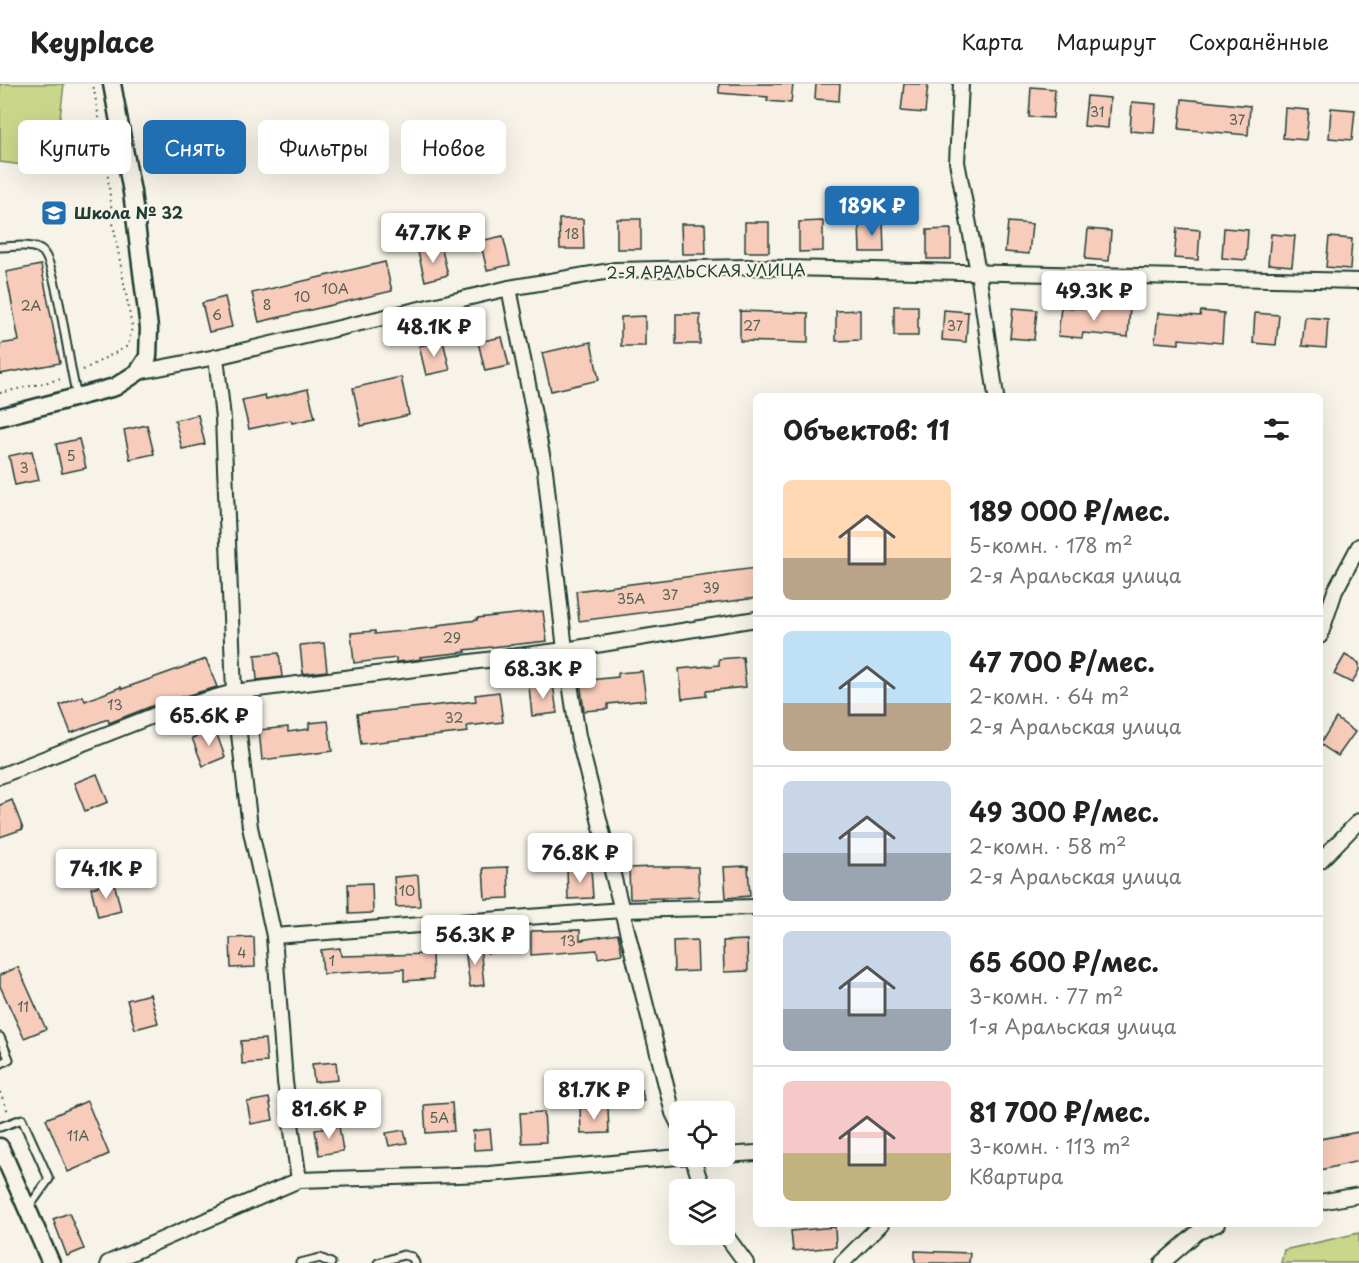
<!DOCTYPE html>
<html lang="ru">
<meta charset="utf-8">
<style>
:root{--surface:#fff;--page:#f6f6f6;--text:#222;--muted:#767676;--line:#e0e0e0;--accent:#1f6fb2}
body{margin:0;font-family:"Playpen Sans",sans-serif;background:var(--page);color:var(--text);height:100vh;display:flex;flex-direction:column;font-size:22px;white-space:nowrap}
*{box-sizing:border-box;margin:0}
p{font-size:20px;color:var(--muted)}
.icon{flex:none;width:33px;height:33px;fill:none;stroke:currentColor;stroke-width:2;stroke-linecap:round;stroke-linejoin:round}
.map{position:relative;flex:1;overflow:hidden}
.panel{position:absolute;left:753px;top:309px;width:570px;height:834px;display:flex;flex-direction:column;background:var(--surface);border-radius:9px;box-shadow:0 6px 24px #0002}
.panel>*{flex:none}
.guide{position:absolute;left:18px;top:36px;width:570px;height:54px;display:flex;gap:12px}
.tools{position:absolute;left:669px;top:1017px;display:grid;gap:12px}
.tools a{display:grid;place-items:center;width:66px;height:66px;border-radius:9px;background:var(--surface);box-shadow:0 6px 24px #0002;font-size:30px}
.price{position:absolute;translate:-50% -51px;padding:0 14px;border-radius:6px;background:#fff;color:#222;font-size:20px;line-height:39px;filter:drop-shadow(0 2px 3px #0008)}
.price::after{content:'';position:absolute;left:50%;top:36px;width:18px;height:14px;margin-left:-9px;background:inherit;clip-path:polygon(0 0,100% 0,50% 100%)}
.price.current{background:var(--accent);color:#fff}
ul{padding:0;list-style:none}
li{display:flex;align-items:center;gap:18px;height:150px;padding:0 30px}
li+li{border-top:2px solid var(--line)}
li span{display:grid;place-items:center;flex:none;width:168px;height:120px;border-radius:9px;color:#555}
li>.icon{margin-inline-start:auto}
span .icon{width:72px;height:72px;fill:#fffc;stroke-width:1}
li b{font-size:26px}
h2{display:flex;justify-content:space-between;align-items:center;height:72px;padding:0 30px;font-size:26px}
.tag{padding:0 21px;border-radius:9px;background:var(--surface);box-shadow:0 6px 24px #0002;font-size:21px;line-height:54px}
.tag.current{background:var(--accent);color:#fff}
header{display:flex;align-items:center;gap:36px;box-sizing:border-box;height:84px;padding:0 30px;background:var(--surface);border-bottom:2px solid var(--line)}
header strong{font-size:28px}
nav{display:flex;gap:33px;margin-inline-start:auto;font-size:21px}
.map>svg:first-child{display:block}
</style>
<header>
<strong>Keyplace</strong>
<nav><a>Карта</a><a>Маршрут</a><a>Сохранённые</a></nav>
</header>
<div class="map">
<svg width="1359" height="1179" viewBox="0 0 1359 1179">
<rect width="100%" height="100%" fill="#f7f3e8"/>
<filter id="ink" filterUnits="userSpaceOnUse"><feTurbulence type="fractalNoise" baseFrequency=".0167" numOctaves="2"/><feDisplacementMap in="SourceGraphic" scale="12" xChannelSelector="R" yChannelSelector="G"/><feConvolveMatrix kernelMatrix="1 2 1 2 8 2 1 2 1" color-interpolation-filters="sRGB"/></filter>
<g filter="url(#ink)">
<g fill="#cad78b" stroke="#748a60" stroke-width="1.5">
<polygon points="0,0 64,0 54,85 0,78"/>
<polygon points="1359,1149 1359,1179 1281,1179 1284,1166"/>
</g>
<g fill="#f8ccba" stroke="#1f3d34" stroke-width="1.5">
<polygon points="719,0 793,0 791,19 767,17 768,13 719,9"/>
<polygon points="816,0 840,0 839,17 815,15"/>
<polygon points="904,0 928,0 925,29 901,27"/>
<polygon points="1031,3 1055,5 1053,34 1029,33"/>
<polygon points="1087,12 1110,14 1108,44 1084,42"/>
<polygon points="1182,15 1250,22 1248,51 1179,45"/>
<polygon points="1132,18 1156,20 1154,49 1130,47"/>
<polygon points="1285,24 1309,26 1306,56 1283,54"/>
<polygon points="1331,24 1355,26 1352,56 1329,54"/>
<polygon points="559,135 583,135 584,165 560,165"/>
<rect x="617" y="135" width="24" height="30"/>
<polygon points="823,137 823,167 799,168 799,138"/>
<rect x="745" y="138" width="24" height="30"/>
<polygon points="883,138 884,168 860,168 859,139"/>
<polygon points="1008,138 1032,140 1029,170 1005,168"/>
<polygon points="681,140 705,140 706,170 682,170"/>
<polygon points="1177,144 1200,146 1198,176 1174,174"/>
<polygon points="1224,144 1248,146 1246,176 1222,174"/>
<polygon points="951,145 951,175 927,175 927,146"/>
<polygon points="1088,145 1111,147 1109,177 1085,175"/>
<polygon points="1271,150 1295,152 1292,182 1268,180"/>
<polygon points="503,152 510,181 487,186 480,157"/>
<polygon points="1329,153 1352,155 1350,185 1326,183"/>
<polygon points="441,162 448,191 425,197 418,168"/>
<polygon points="385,178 392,207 259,238 252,209"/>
<polygon points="41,181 60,279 0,290 0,260 19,257 6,188"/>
<polygon points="225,213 232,243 209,248 202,219"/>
<polygon points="1107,221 1130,223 1128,253 1083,249 1082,254 1058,252 1061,223 1106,226"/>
<rect x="894" y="222" width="24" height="30"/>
<polygon points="1013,224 1037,226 1034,256 1010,254"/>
<polygon points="860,226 860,256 836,257 836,227"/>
<polygon points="944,226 968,228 966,258 942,256"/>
<polygon points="740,227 808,229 808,259 740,257"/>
<polygon points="1201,227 1224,229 1222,259 1179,255 1179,260 1155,258 1158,229 1200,232"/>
<polygon points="1255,229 1279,231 1276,261 1253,259"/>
<rect x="676" y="230" width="24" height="30"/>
<polygon points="645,232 645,262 621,262 621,233"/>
<polygon points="1305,233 1328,235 1326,264 1302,262"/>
<polygon points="502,253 509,282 485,287 478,258"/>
<polygon points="443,257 450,286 426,291 419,262"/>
<polygon points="591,258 599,296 551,307 542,269"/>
<polygon points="401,293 409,331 361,342 353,304"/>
<polygon points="308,305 315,334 292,339 291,336 249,345 242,316 265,311 266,315"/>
<polygon points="198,331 205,360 182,365 175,336"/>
<polygon points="147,341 154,370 130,375 124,346"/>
<polygon points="79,355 86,384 62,389 56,360"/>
<polygon points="32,367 39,396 15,401 9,372"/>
<polygon points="756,484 756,514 579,537 576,507"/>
<polygon points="543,527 547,557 465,566 466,568 420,573 421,575 408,577 396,578 396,574 354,579 351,549 375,547 375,550 438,543 438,541 477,536 477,534"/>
<polygon points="324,559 327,587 303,590 300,561"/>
<polygon points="279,569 282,593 257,596 255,571"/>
<polygon points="1345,571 1359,579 1359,586 1352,599 1334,590"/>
<polygon points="743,573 746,603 706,607 706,612 682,615 679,585 719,581 719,575"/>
<polygon points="206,575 217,603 157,620 109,639 108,635 71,649 60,621 83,612 85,617 121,603 122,605"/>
<polygon points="642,587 646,616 608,620 608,625 584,627 580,597 618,593 618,589"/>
<polygon points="553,600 557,629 532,632 529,602"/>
<polygon points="499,608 503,638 467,642 468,648 361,660 357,630 476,617 475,611"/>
<polygon points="1336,634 1355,648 1338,672 1320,660"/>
<polygon points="328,637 332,667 262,676 259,646 288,643 288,648 309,645 309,639"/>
<polygon points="215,645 225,673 203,682 192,654"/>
<polygon points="97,690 108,718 85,727 74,699"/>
<polygon points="12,716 23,745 0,753 0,721"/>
<polygon points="748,782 750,812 726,814 724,783"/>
<polygon points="508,783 509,814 485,815 483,784"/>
<polygon points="653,783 698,783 699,813 630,815 629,784"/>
<polygon points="591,784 593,814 568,815 567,785"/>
<polygon points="418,791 420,822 396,823 394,793"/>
<polygon points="114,798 121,827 98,833 91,804"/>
<polygon points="372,799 373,829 349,830 348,800"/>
<polygon points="580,846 580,856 618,850 622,870 598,874 597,866 531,871 531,847"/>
<polygon points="509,850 511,866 487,869 485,853"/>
<polygon points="254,853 255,883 231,884 230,854"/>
<polygon points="697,856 698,887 674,888 673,857"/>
<polygon points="747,856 748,887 724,888 723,857"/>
<polygon points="480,862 484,901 470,903 465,864"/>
<polygon points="340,864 341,872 432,870 433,895 404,897 404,885 323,890 321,866"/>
<polygon points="18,883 46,945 24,954 0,902 0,891"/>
<polygon points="150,910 158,939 135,945 127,916"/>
<polygon points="265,955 267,978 242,980 241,957"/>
<polygon points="336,978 338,996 314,998 312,980"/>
<polygon points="642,1006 644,1017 616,1022 614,1011"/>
<polygon points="269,1014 273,1036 251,1040 247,1018"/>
<polygon points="87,1017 109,1070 68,1088 46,1035"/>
<polygon points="452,1019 454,1047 426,1049 424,1021"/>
<polygon points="608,1023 609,1049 581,1050 580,1024"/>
<polygon points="544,1028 546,1058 522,1059 520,1029"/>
<polygon points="339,1042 343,1067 319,1071 315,1046"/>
<polygon points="490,1045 492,1065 474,1066 473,1047"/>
<polygon points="404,1046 407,1059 389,1062 386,1049"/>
<polygon points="1359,1048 1359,1077 1320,1086 1320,1055"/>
<polygon points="69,1129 84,1165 67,1172 53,1135"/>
<polygon points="835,1143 836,1163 793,1167 791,1147"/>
<polygon points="915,1167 970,1169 969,1179 915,1179"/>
</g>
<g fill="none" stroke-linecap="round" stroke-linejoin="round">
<defs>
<g id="service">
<path d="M0,163C12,163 32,159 42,167C57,179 69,286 77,312"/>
<polyline points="0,953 9,975 0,980"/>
<polyline points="0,1043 22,1035 49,1095 29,1123"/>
<polyline points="300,1179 320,1174 331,1179"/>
<polyline points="378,1179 403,1171 412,1173 415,1179"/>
</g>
<g id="minor">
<polyline points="961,0 957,78 978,188 996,312"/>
<polyline points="509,204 545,386 565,566 578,652 673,1029 680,1043"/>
<polyline points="216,273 223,334 234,608 250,743 274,852 285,998 299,1096"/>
<polyline points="138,288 216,273 509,204 616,186 744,183 1359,197"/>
<polyline points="1320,552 1335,507 1359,462"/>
<polyline points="0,692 160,629 234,608 565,566 756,535"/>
<polyline points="1320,777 1359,737"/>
<polyline points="274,852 622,826 756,823"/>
<polyline points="724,1071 756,1069"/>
<polyline points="692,1072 703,1106"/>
<polyline points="1320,1118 1359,1111"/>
<polyline points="724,1149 746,1179"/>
<polyline points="108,1179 299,1096 489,1090 690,1072"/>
<polyline points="842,1179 881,1140"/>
<polyline points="1162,1179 1198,1148 1217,1140"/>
</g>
<g id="tertiary">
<polyline points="0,333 115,303 138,288 148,273 149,244 132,108 112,0"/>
<polyline points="0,1063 51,1179"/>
</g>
</defs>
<use href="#service" stroke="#1f3d34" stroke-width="11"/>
<use href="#minor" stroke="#1f3d34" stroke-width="18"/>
<use href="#tertiary" stroke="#1f3d34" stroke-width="21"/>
<g stroke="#1f3d34" stroke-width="2" stroke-dasharray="1.5 4.5" stroke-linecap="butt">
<polyline points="83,286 128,262 132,243 113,139 106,76 93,0"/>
<polyline points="0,309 61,295"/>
<polyline points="0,1008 8,1028"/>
</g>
<use href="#service" stroke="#f7f3e8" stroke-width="7"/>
<use href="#minor" stroke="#f7f3e8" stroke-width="14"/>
<use href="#tertiary" stroke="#f7f3e8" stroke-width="16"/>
</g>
</g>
<defs>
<symbol id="school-square" viewBox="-11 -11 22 22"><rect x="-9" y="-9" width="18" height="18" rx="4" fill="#1f6fb2" stroke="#f7f3e8"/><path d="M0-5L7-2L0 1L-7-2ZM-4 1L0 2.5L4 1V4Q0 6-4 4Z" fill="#fff"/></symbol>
</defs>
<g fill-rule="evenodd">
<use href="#school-square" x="39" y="114" width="30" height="30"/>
</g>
<g text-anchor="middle" stroke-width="4.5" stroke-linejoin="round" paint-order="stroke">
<g font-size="14" fill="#556156">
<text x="1097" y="33">31</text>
<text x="1237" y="41">37</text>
<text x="572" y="155">18</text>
<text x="335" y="210">10А</text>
<text x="302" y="218">10</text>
<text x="267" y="226">8</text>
<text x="31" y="227">2А</text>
<text x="217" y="236">6</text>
<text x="752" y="247">27</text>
<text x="955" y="247">37</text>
<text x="71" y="377">5</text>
<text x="24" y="389">3</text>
<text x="711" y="509">39</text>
<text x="670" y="516">37</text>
<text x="631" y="520">35А</text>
<text x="452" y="559">29</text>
<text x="115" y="626">13</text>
<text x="454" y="639">32</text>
<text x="407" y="812">10</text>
<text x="568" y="862">13</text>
<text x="242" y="874">4</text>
<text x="332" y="882">1</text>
<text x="23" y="928">11</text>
<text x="439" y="1039">5А</text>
<text x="78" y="1057">11А</text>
</g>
<g font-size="16" font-weight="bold" fill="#1f3d34" stroke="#f7f3e8" text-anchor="start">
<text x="74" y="135">Школа № 32</text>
</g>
<g font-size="16" fill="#1f3d34" stroke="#f7f3e8">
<text transform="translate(706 187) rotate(-1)" y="6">2-Я АРАЛЬСКАЯ УЛИЦА</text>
</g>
</g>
</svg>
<div class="tools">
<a><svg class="icon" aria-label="locate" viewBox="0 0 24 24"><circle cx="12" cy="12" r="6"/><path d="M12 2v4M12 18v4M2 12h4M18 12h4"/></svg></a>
<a><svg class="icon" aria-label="layers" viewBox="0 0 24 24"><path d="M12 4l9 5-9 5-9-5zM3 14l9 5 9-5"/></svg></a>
</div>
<b class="price current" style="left:872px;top:153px">189K ₽</b>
<b class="price" style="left:433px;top:180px">47.7K ₽</b>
<b class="price" style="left:1094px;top:238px">49.3K ₽</b>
<b class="price" style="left:434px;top:274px">48.1K ₽</b>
<b class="price" style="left:543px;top:616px">68.3K ₽</b>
<b class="price" style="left:209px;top:663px">65.6K ₽</b>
<b class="price" style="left:580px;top:800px">76.8K ₽</b>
<b class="price" style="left:106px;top:816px">74.1K ₽</b>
<b class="price" style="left:475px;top:882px">56.3K ₽</b>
<b class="price" style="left:594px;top:1037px">81.7K ₽</b>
<b class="price" style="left:329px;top:1056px">81.6K ₽</b>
<div class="guide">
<a class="tag">Купить</a>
<a class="tag current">Снять</a>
<a class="tag">Фильтры</a>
<a class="tag">Новое</a>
</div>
<section class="panel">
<h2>Объектов: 11<svg class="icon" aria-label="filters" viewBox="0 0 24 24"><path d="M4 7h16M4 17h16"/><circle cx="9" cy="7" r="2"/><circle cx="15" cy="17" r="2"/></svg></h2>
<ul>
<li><span style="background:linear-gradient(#ffd9b3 65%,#b9a48a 0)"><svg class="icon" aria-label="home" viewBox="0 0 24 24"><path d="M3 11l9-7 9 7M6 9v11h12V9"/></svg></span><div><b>189 000 ₽/мес.</b><p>5-комн. · 178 m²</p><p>2-я Аральская улица</p></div></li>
<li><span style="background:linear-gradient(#bfe0f5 60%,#b9a48a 0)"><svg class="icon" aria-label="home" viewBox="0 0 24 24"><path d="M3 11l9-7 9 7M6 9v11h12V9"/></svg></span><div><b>47 700 ₽/мес.</b><p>2-комн. · 64 m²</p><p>2-я Аральская улица</p></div></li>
<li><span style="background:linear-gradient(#c9d6e8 60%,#9aa5b1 0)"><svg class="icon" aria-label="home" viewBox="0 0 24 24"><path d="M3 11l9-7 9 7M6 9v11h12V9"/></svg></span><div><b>49 300 ₽/мес.</b><p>2-комн. · 58 m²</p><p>2-я Аральская улица</p></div></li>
<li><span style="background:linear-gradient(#c9d6e8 65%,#9aa5b1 0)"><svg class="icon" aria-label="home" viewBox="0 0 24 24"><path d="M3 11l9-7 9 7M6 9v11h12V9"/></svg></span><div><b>65 600 ₽/мес.</b><p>3-комн. · 77 m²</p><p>1-я Аральская улица</p></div></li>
<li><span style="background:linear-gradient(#f6c9c9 60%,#c2b280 0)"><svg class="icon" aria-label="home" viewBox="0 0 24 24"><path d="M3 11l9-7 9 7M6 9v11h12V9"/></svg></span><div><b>81 700 ₽/мес.</b><p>3-комн. · 113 m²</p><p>Квартира</p></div></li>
</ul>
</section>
</div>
